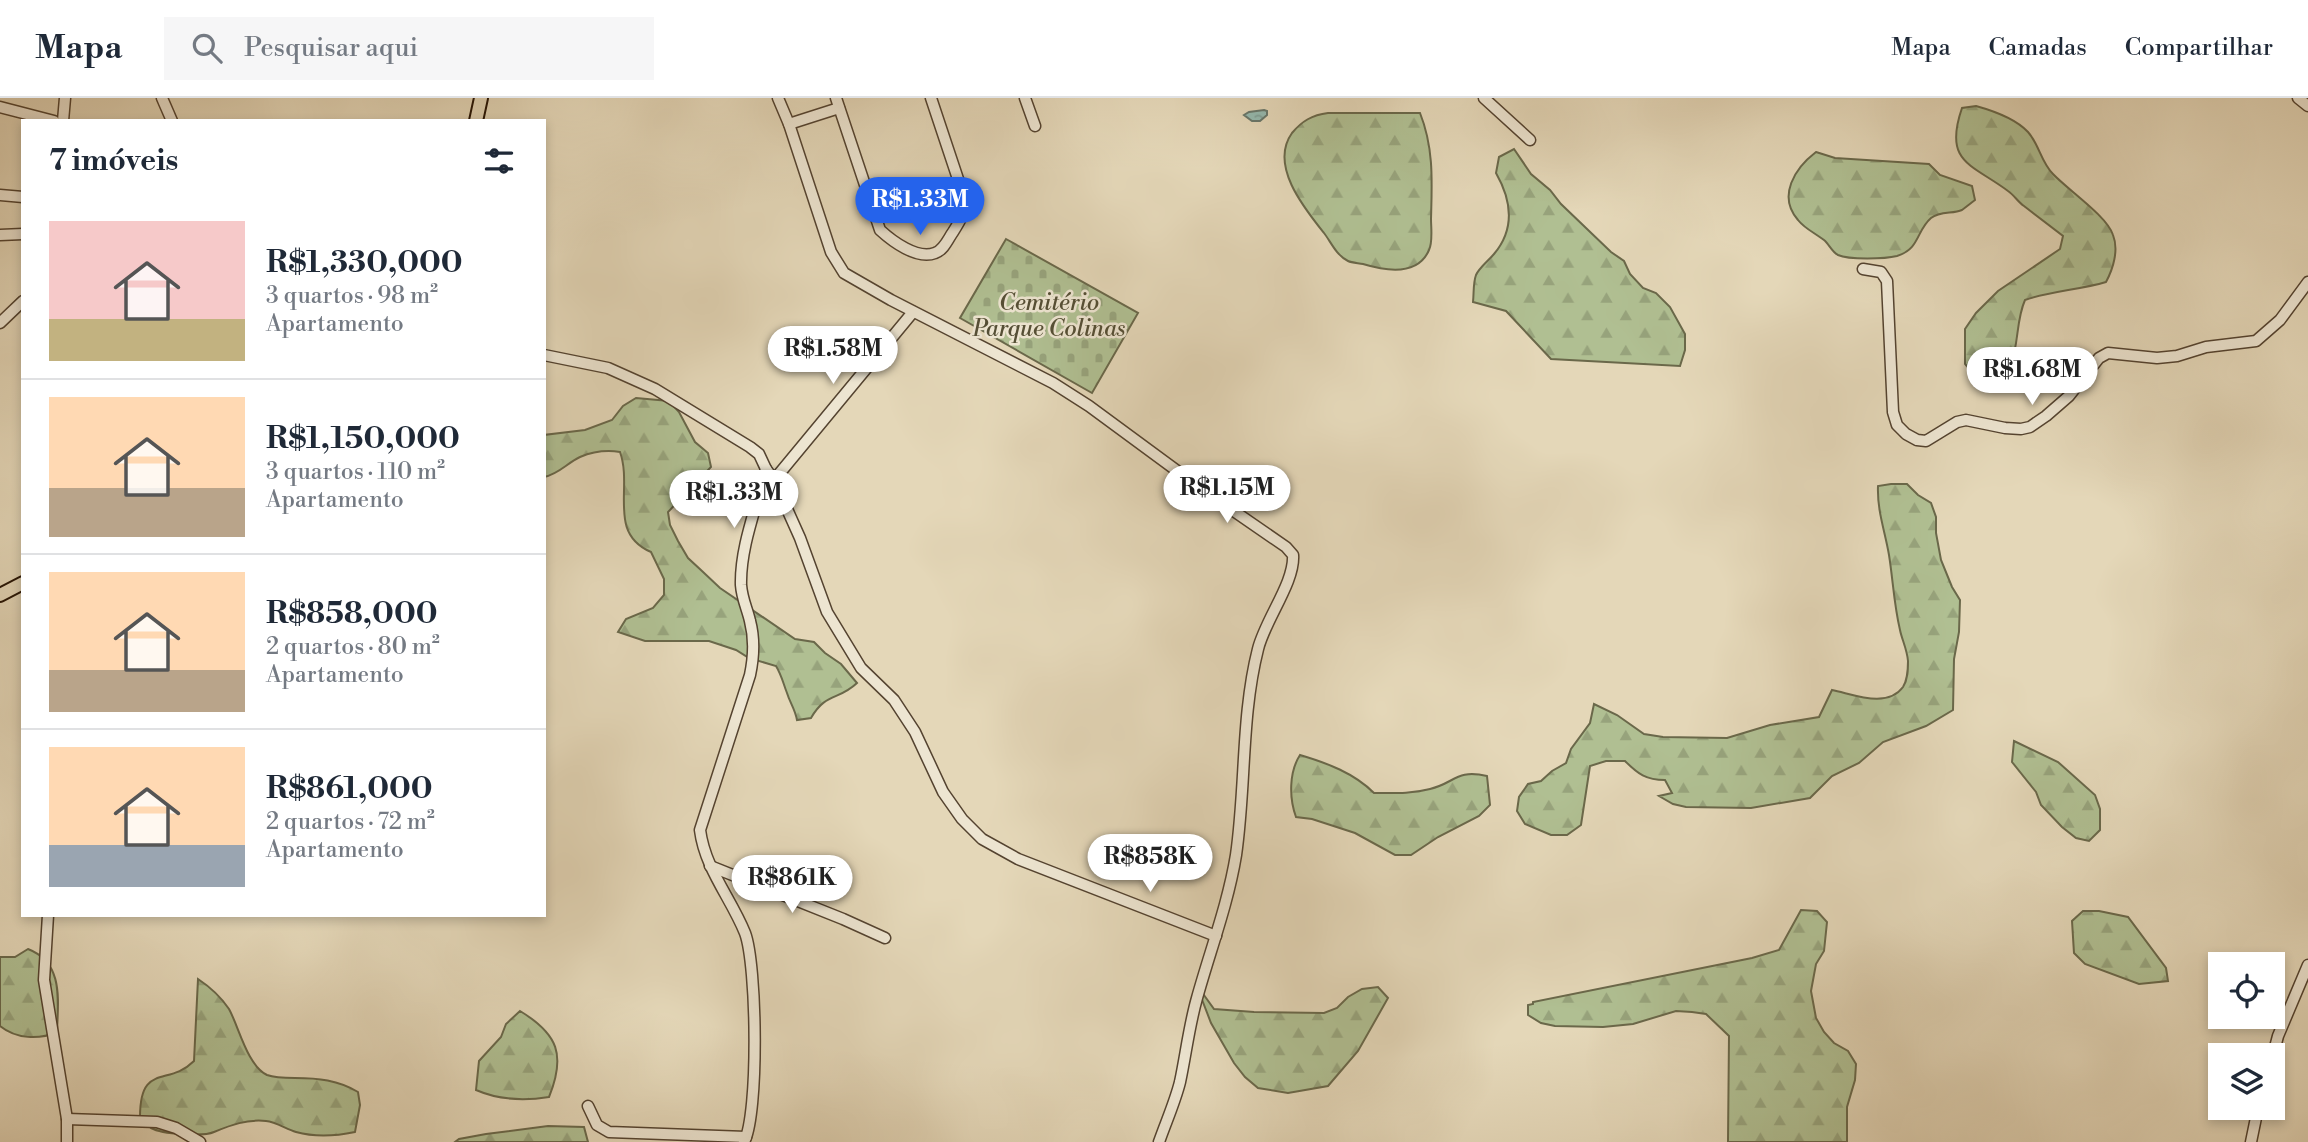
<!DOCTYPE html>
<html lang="pt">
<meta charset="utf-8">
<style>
:root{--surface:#fff;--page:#f6f6f7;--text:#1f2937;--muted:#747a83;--line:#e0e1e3;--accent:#2563eb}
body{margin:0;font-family:"Libre Bodoni",serif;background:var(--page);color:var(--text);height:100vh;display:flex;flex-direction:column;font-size:26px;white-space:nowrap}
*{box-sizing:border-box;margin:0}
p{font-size:23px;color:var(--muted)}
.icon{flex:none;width:38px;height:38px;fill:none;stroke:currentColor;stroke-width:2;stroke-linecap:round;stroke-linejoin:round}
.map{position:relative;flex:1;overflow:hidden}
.drawer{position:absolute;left:21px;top:21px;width:525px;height:798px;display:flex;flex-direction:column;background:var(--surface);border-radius:0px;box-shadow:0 4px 10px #0003}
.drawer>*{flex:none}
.controls{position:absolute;left:2208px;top:854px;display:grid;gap:14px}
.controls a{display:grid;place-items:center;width:77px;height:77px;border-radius:0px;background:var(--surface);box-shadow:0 4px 10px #0003;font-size:35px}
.price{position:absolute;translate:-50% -60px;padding:0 16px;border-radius:24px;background:#fff;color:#222;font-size:23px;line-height:46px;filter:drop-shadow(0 2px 4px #0008)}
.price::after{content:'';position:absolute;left:50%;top:42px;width:21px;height:16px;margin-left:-10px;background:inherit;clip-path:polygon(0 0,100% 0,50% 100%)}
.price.current{background:var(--accent);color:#fff}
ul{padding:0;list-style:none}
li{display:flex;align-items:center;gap:21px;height:175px;padding:0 28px}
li+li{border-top:2px solid var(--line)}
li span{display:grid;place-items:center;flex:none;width:196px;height:140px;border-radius:0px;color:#555}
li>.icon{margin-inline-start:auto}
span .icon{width:84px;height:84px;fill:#fffc;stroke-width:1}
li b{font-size:30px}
h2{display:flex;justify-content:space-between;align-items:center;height:84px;padding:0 28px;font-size:30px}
header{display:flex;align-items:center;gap:42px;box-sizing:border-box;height:98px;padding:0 35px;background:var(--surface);border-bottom:2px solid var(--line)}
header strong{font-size:33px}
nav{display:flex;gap:38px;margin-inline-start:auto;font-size:24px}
.search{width:490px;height:63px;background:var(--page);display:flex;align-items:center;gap:18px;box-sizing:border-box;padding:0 24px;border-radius:0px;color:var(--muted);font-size:26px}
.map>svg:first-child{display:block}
</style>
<header>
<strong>Mapa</strong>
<div class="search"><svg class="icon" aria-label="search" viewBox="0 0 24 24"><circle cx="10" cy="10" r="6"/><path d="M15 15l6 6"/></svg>Pesquisar aqui</div>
<nav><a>Mapa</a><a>Camadas</a><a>Compartilhar</a></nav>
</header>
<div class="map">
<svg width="2308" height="1044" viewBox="0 0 2308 1044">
<defs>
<pattern id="forest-firs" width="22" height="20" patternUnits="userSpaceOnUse" patternTransform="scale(1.75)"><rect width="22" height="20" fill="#b0bf92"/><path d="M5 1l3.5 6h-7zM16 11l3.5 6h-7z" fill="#97a37c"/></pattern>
<pattern id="cemetery-stones" width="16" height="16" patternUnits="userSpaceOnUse" patternTransform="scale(1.75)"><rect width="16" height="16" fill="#b0bf92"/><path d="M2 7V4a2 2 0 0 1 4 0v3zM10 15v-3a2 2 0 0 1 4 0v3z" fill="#97a37c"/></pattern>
<pattern id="water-ripples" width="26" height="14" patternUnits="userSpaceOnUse" patternTransform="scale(1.75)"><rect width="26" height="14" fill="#95bab0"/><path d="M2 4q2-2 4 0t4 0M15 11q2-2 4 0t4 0" fill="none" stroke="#809f96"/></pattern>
</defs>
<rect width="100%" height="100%" fill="#e4d7b8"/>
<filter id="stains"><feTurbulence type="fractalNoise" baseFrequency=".00286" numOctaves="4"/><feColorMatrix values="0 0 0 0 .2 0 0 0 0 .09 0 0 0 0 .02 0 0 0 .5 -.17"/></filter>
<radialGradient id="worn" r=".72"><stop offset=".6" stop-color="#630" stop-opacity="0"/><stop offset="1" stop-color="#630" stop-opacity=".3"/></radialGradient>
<g fill="url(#forest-firs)" stroke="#6a684a" stroke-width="2">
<path d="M1976,8C1994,13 2015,20 2028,34C2039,46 2041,64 2053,76C2068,92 2107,118 2113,137C2119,152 2113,171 2106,184C2079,192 2051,193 2025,202C2016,222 2019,245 2011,266L1986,277L1971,273L1965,266V231L1976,215L1998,193L2060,151L2063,138C2050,128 2037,118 2024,108C2018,104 2014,97 2008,93C1972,66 1943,65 1962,10Z"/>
<path d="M1328,15H1420C1434,50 1432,84 1431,121C1431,130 1433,144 1429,152C1418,178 1386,173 1363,166C1359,165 1352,165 1348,163C1336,157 1331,144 1324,135C1304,110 1269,67 1292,35C1302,23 1312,17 1328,15Z"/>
<path d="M1514,51L1531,76L1550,92L1561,106L1611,154L1624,163L1630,176L1643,190L1656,195L1670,209L1685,236V252L1680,268L1551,261L1506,213L1473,204C1474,195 1473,185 1476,177C1479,170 1488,163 1494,156C1515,131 1512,103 1496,75L1499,59Z"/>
<path d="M1816,54L1835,60L1929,66L1940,77L1972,88L1975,102C1971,105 1966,109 1962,112C1953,116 1940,113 1931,120C1916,133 1920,151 1897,158C1885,161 1849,162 1838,157C1832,154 1829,146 1824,142C1815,135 1805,131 1798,122C1777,98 1795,70 1816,54Z"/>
<path d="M636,300L669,303L679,314L695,344L708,355L711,369L668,414L670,427L678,443L688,460L702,473L720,490L795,541L814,544L825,555L841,566L857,585C838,603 826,594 811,620L797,622C795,611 790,605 787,595C783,585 782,578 776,568L749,560L736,552L709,543H645L618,534L626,521L653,510L664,497V481L651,454C607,435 633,390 620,354C607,352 592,354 580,359C567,365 559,376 544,379V337L585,332L612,322L623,308Z"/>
<path d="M1891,386H1907L1918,397L1931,405L1936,419V435L1941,462L1952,489L1960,502L1959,534L1954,561L1953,612L1926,628L1883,644L1859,665L1832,678L1810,700L1751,710L1686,709L1673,706L1659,698L1672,695L1665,682C1646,682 1638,676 1625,663H1606L1590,668L1581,727L1567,737H1551L1525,726L1517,713L1519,699L1528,686L1541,683L1552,673L1566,665L1571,651L1590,625L1594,606L1617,617L1644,636L1663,639L1727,640L1770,627L1819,619L1832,592C1853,596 1887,611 1903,589C1908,581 1908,571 1908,563C1907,551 1902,542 1900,532C1894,507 1893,482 1889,457C1885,433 1877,413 1878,388Z"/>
<polygon points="2014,643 2058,664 2095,697 2100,711 2100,732 2089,743 2076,740 2062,729 2041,707 2036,694 2012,664"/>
<path d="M1300,657C1327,665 1354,675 1374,695C1393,695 1411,696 1430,691C1455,685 1456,671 1487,678L1490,707L1479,718L1438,739L1411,757H1395L1355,735L1312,721L1296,719C1289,700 1289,674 1300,657Z"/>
<polygon points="1801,812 1817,813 1827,824 1824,853 1816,866 1811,893 1816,920 1824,934 1834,945 1848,953 1856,966 1855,982 1847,1009 1847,1044 1728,1044 1729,938 1706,916 1692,914 1676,913 1633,926 1603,929 1555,928 1541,925 1528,917 1528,907 1533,906 1533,904 1752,860 1779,852"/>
<polygon points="2083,813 2099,813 2128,819 2166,870 2168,883 2139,886 2085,866 2074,855 2072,823"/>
<path d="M28,851C64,865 58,902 57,934C39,942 16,941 0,928V859H15Z"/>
<path d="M198,881C210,889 221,899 229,911C239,929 247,967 267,977C275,980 286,980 295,980C318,980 338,982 358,994L360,1007L355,1034C336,1038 314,1039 296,1034C286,1031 276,1024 266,1023C247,1021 231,1027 214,1034C203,1039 162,1036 151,1030C147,1027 143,1022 140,1019C140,964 168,989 194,963Z"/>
<polygon points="1196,886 1214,911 1254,914 1324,915 1337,910 1348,899 1362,891 1378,889 1388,900 1358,953 1328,988 1288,995 1258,990 1245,979 1234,965 1211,925"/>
<path d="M520,913C558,936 566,957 549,999C524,1003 499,1002 476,992L479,963L501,939L506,926Z"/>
<polygon points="548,1028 584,1029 588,1044 455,1044 459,1041 486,1036"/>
</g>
<polygon fill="url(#cemetery-stones)" stroke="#6a684a" stroke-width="2" points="1006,141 1138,215 1092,295 960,220"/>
<polygon fill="url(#water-ripples)" stroke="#68776b" stroke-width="2" points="1264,12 1267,13 1267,17 1260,23 1252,23 1244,17 1249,14"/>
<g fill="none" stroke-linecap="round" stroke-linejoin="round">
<defs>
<g id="minor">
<polyline points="162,0 172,23"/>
<path d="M778,0L789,26L831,154L844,175L891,202L1053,285L1089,308L1199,389L1286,449L1293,457C1295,484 1265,522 1258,551C1241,618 1246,688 1236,757C1228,806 1210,853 1197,900C1189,928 1186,956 1180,984C1175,1004 1166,1024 1159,1044"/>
<path d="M836,0L880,132C892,143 917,162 935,155C944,152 948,141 953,134C960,123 965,115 965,102L931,0"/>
<polyline points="1025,0 1035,28"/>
<polyline points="1484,0 1530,42"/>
<polyline points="2298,0 2308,8"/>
<polyline points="0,9 54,23"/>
<polyline points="63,23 65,0"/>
<polyline points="789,26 839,10"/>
<polyline points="0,97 23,99"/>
<polyline points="0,137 23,136"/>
<polyline points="1863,171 1881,174 1887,183 1893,314 1897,327 1906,336 1917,342 1926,343 1957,324 1966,322 2005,330 2021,331 2030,329 2046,318 2069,298 2099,260 2108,255 2157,260 2177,258 2206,249 2256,243 2280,222 2308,184"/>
<polyline points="0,225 23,203"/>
<polyline points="544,257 608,270 655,291 750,349 759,356 766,371"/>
<polyline points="774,382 913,214"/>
<polyline points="710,768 843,821 885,840"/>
<polyline points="48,817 44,882 67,1021 67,1044"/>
<polyline points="2273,957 2278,938 2308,867"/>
<polyline points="588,1008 597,1027 609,1034 746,1039"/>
<polyline points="67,1021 157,1024 176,1030 200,1044"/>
<path d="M744,1044C759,1016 757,867 745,835C731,800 705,771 700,732L750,577C754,558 755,542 750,523C747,510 742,501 741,487C740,449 757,408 766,371L774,382L800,440L827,514L861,570L894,602L915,634L943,694L962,721L982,741L1018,761L1216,838"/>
<polyline points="2251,1044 2258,1010"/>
</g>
<g id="major">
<polyline points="476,23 481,0"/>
<polyline points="0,497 23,485"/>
</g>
</defs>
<use href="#minor" stroke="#544330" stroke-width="13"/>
<use href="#major" stroke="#241203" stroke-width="16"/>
<use href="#minor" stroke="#ede5d1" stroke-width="10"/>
<use href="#major" stroke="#e4d7b8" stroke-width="12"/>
</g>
<g text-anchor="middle" stroke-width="5" stroke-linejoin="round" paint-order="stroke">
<g font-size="23" font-style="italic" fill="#554f35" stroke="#ede5d1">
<text x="1049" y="212">Cemitério<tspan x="1049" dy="26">Parque Colinas</tspan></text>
</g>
</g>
<rect width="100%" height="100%" filter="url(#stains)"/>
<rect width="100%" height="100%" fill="url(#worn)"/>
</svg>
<div class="controls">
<a><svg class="icon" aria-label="locate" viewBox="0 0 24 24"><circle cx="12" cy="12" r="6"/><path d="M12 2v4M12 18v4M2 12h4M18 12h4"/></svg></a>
<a><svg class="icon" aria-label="layers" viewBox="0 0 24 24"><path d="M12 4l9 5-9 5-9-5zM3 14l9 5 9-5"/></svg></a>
</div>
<b class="price current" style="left:920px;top:139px">R$1.33M</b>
<b class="price" style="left:833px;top:288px">R$1.58M</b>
<b class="price" style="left:2032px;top:309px">R$1.68M</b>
<b class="price" style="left:1227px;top:427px">R$1.15M</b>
<b class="price" style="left:734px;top:432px">R$1.33M</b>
<b class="price" style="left:1150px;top:796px">R$858K</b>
<b class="price" style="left:792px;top:817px">R$861K</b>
<section class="drawer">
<h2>7 imóveis<svg class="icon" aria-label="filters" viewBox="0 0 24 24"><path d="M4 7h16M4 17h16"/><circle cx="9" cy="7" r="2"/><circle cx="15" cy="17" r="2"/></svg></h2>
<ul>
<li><span style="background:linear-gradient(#f6c9c9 70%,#c2b280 0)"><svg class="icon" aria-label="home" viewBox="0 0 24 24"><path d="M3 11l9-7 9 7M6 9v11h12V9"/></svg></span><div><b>R$1,330,000</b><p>3 quartos · 98 m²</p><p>Apartamento</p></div></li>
<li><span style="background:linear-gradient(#ffd9b3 65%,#b9a48a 0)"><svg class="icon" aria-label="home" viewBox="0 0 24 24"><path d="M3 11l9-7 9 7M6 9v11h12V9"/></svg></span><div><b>R$1,150,000</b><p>3 quartos · 110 m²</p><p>Apartamento</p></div></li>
<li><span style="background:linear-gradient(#ffd9b3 70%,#b9a48a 0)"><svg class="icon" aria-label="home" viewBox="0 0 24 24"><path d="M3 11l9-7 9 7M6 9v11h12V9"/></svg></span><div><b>R$858,000</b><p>2 quartos · 80 m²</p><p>Apartamento</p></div></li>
<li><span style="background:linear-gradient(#ffd9b3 70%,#9aa5b1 0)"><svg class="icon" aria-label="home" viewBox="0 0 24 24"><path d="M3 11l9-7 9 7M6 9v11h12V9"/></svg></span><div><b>R$861,000</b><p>2 quartos · 72 m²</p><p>Apartamento</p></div></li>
</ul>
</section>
</div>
